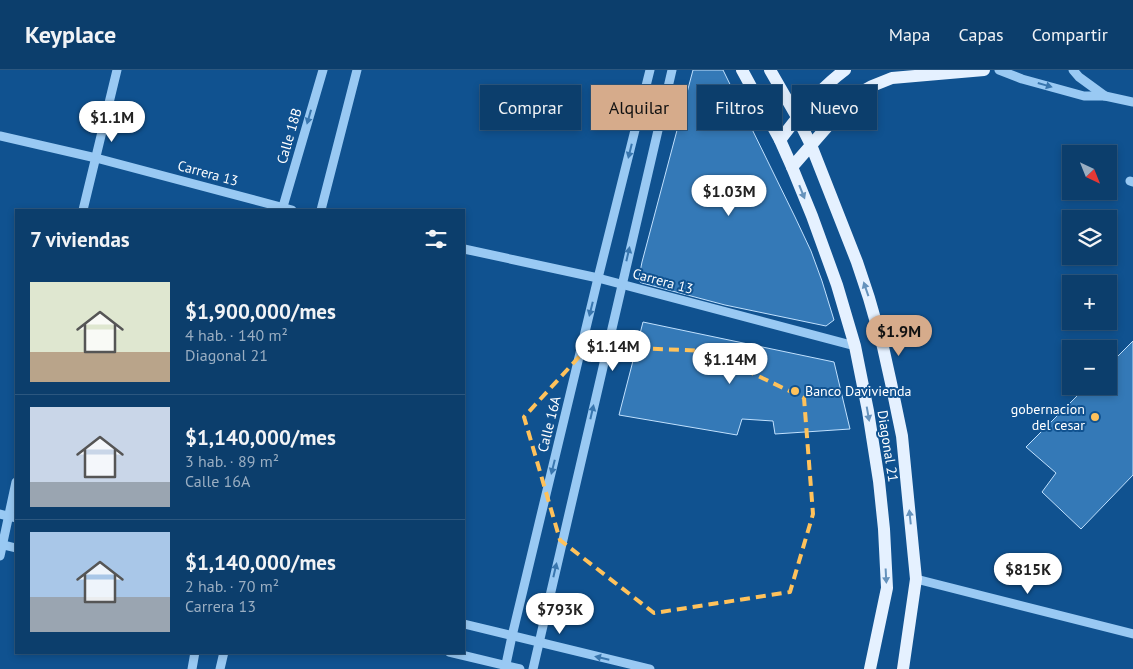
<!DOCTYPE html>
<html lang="es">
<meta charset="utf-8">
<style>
:root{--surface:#0c3e6c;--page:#1a4974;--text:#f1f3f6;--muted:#9aaec2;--line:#2c577f;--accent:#d6ab8b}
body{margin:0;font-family:"PT Sans",sans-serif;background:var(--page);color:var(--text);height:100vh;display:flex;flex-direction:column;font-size:19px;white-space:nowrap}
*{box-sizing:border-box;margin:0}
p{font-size:16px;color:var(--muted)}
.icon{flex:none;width:28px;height:28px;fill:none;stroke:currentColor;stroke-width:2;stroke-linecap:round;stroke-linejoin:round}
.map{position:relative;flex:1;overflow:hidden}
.sheet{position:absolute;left:15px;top:139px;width:450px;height:445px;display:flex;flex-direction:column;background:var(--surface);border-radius:0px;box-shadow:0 2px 8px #0003,0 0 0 1px var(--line)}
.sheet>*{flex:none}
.top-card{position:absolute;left:480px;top:15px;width:475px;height:45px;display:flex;gap:10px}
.needle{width:32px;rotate:137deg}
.buttons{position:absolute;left:1062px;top:75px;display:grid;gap:10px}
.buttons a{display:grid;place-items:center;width:55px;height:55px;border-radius:0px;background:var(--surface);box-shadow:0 2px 8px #0003,0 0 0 1px var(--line);font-size:25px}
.price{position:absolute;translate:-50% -42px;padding:0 11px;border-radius:18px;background:#fff;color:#222;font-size:16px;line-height:32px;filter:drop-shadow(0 1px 2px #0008)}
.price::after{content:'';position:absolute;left:50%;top:30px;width:15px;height:11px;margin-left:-8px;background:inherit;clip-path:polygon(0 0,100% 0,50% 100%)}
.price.on{background:var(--accent);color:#111}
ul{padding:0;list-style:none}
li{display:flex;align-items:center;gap:15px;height:125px;padding:0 15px}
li+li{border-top:1px solid var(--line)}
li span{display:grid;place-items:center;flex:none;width:140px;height:100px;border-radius:0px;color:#555}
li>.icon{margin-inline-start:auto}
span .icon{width:60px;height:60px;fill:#fffc;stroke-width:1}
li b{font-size:21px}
h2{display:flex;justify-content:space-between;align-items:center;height:60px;padding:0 15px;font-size:21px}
.tag{padding:0 18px;border-radius:0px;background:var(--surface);box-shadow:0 2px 8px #0003,0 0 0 1px var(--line);font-size:18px;line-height:45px}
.tag.on{background:var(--accent);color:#111}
header{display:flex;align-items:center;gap:30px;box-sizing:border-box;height:70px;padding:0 25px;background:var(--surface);border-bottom:1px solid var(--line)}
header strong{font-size:24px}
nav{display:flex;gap:28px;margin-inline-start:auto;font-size:18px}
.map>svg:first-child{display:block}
</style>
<header>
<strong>Keyplace</strong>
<nav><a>Mapa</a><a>Capas</a><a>Compartir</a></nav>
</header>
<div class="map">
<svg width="1133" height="599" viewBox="0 0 1133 599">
<rect width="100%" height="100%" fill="#105290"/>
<g fill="#3479b7" stroke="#c1e1fe">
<polygon points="693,0 723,0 795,147 811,181 822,211 834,250 826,256 725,235 642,213 640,212 639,207 642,192"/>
<polygon points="643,252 834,292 850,359 775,364 773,351 742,349 737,365 619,345"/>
<polygon points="1133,271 1133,405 1081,459 1042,422 1056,403 1026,377 1087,316 1109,316 1109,295"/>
</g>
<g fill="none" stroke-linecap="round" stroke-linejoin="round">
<g stroke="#99c9f3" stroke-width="9">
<polyline points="999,0 1022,9 1084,26 1105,26 1133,32"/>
<polyline points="1073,0 1079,7 1105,26"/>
<polyline points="0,66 96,88 292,140"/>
<polyline points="1130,111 1133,112"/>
<polyline points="83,140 117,0"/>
<polyline points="282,140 323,0"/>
<polyline points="321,140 357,0"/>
<polyline points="464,179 598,208 855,276"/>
<polyline points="0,444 16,448"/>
<polyline points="0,474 16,478"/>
<polyline points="0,486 16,412"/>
<polyline points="916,509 1133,564"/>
<polyline points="464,554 650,599"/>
<polyline points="449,582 520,599"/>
<polyline points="192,599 195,582"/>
<polyline points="220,599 224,582"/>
<polyline points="505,599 512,566 598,208 650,0"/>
<polyline points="533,599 672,0"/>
</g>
<g stroke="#e5f1ff" stroke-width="12">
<polyline points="742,0 780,70 792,97 812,146 837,215 855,276 868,341 879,411 884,459 887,518 870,599"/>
<polyline points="770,0 797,47 811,75 857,192 869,228 883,277 891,313 902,366 916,509 903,599"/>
<path d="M780,70C799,45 819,19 845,0"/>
<polyline points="792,97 854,26 872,16 892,8 984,0"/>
</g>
</g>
<defs><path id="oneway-solid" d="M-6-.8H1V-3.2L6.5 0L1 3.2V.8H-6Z" transform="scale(1.25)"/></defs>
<g fill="#3976ae">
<use href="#oneway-solid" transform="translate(1045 15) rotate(16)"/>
<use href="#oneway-solid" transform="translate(309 47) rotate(106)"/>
<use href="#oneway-solid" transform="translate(630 81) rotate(104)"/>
<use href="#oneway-solid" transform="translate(628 184) rotate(-77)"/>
<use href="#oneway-solid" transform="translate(591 239) rotate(104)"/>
<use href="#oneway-solid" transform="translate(592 342) rotate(-77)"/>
<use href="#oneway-solid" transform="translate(553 397) rotate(104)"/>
<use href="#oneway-solid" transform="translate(555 500) rotate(-77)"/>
<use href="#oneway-solid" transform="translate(602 588) rotate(-167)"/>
</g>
<g fill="#6592bc">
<use href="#oneway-solid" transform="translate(802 122) rotate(68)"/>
<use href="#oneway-solid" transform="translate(866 219) rotate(-109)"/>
<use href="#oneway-solid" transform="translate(868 344) rotate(80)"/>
<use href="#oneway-solid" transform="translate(910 447) rotate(-96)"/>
<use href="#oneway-solid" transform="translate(886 506) rotate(87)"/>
</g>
<path fill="none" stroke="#ffc25b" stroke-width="4" stroke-dasharray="10 6" stroke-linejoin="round" d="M589,276L706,281L804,328L813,444L790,522L654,543L560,470L524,347Z"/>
<g fill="#ffc25b" stroke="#105290" stroke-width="2">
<circle cx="795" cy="321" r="5"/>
<circle cx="1095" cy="347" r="5"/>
</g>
<g text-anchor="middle" stroke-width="4" stroke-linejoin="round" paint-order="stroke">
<g font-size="14" fill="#fff" stroke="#105290">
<text transform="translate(289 66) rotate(-74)" y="5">Calle 18B</text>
<text transform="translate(208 103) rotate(15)" y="5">Carrera 13</text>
<text transform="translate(663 211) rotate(15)" y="5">Carrera 13</text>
<text transform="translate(549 354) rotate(-76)" y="5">Calle 16A</text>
<text transform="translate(888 376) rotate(81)" y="5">Diagonal 21</text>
</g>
<g font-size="14" fill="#fff" stroke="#105290" text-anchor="start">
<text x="805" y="326">Banco Davivienda</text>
<text x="1085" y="344" text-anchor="end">gobernacion<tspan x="1085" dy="16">del cesar</tspan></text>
</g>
</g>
</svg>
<div class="buttons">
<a><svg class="needle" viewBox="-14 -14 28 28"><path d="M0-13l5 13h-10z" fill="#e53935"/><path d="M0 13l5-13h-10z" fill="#9aaec2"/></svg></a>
<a><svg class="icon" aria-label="layers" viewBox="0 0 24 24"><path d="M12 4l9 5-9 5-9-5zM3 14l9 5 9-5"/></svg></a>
<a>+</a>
<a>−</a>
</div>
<b class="price" style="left:112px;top:73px">$1.1M</b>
<b class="price" style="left:729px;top:147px">$1.03M</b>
<b class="price on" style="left:899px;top:287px">$1.9M</b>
<b class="price" style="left:613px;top:302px">$1.14M</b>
<b class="price" style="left:730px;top:315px">$1.14M</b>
<b class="price" style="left:1028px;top:525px">$815K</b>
<b class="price" style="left:560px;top:565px">$793K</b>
<div class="top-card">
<a class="tag">Comprar</a>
<a class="tag on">Alquilar</a>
<a class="tag">Filtros</a>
<a class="tag">Nuevo</a>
</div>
<section class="sheet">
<h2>7 viviendas<svg class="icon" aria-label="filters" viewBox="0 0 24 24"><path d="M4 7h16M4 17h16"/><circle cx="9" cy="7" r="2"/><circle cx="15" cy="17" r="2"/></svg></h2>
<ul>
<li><span style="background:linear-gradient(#dfe7d0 70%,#b9a48a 0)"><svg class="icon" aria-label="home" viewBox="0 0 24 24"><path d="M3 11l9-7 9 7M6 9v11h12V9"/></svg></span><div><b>$1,900,000/mes</b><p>4 hab. · 140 m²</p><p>Diagonal 21</p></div></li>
<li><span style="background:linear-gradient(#c9d6e8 75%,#9aa5b1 0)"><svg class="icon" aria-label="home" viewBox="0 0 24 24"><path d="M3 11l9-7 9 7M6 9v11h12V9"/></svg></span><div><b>$1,140,000/mes</b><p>3 hab. · 89 m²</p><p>Calle 16A</p></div></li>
<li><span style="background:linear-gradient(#a9c7e8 65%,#9aa5b1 0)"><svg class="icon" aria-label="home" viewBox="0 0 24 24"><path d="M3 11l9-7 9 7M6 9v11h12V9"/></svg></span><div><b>$1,140,000/mes</b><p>2 hab. · 70 m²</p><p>Carrera 13</p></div></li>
</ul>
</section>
</div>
